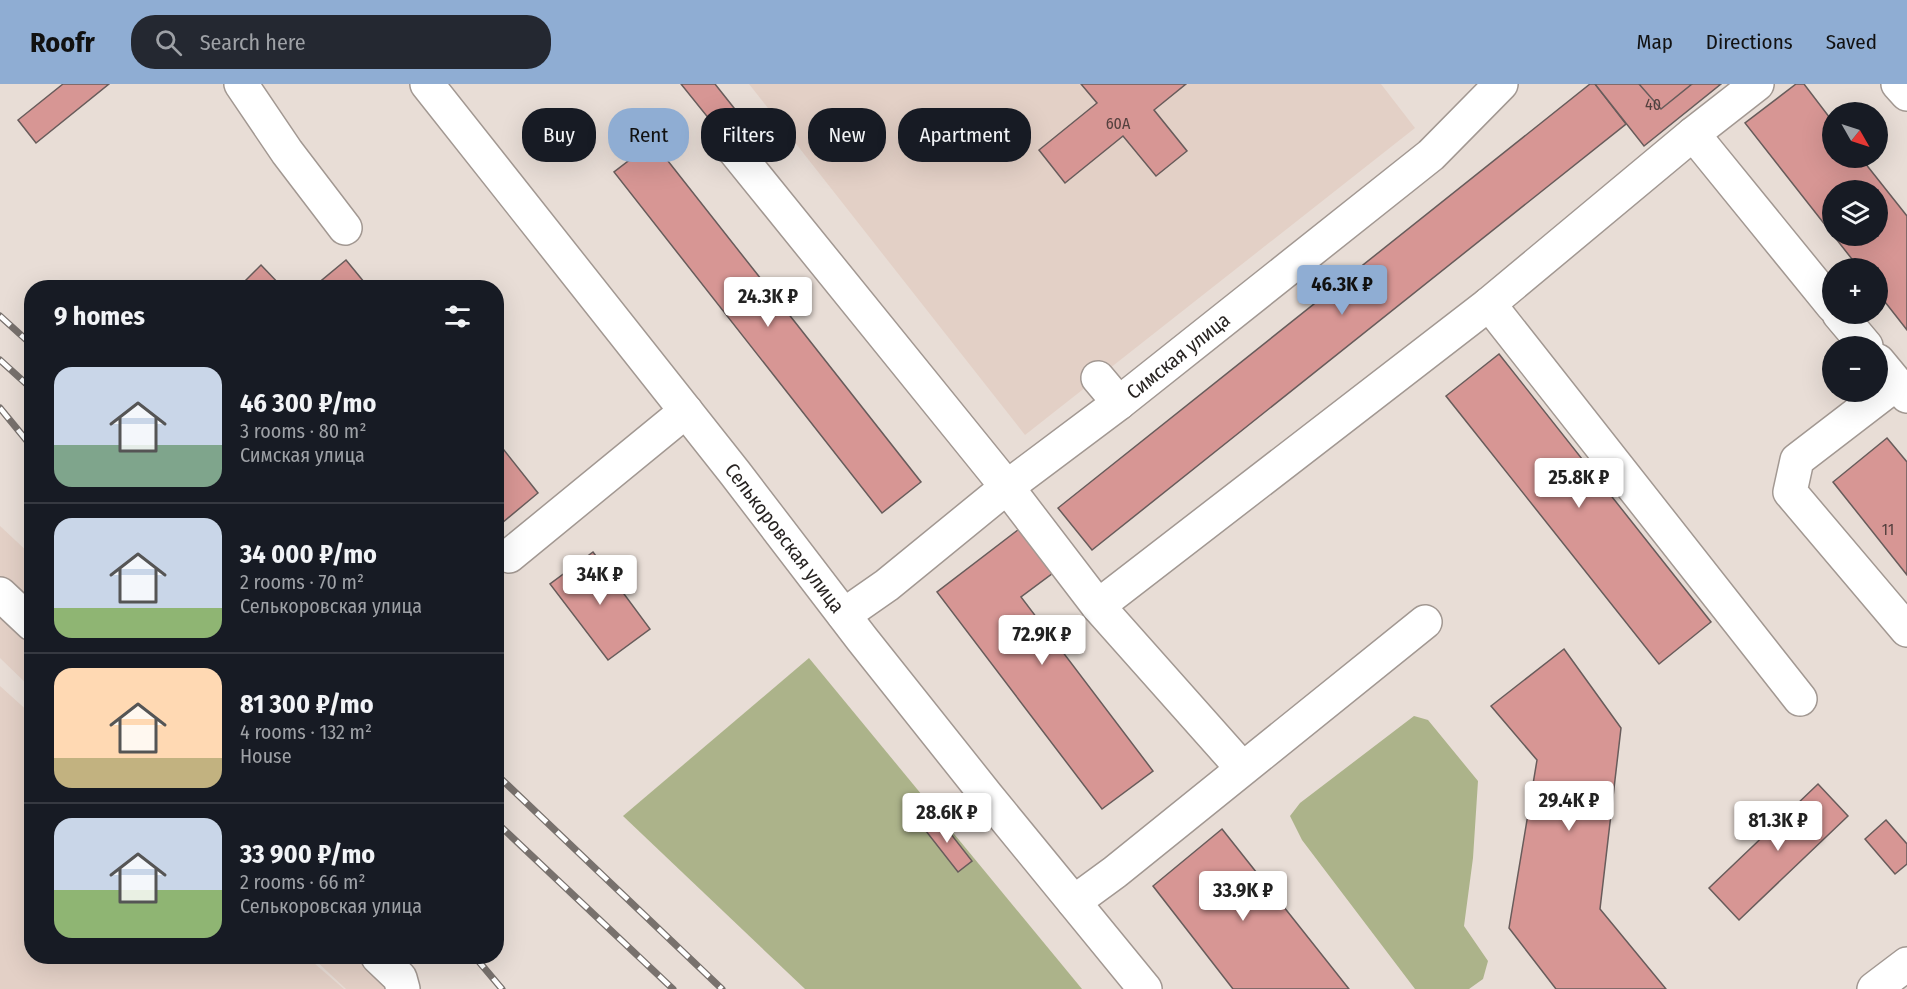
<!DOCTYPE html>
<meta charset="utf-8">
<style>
:root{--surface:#171b24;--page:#242831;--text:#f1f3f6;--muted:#9ea1a6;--line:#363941;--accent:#8fadd3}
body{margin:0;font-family:"Fira Sans Condensed",sans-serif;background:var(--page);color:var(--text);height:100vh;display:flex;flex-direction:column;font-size:22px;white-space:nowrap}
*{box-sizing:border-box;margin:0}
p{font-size:20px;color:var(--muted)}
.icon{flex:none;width:33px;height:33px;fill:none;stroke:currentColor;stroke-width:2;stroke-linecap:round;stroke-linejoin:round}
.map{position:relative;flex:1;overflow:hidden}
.sheet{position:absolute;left:24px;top:196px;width:480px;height:684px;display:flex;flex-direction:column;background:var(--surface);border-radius:24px;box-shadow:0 6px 24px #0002}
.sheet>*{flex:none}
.top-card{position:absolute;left:522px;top:24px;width:570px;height:54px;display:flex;gap:12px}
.needle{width:39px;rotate:129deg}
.tools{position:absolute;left:1822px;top:18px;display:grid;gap:12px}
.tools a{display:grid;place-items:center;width:66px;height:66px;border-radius:50%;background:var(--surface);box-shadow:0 6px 24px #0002;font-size:30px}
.price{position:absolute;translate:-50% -51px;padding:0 14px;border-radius:6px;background:#fff;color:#222;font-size:20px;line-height:39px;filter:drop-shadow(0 2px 3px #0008)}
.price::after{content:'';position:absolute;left:50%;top:36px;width:18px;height:14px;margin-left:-9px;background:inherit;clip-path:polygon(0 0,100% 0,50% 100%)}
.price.active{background:var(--accent);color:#111}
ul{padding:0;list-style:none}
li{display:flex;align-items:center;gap:18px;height:150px;padding:0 30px}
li+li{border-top:2px solid var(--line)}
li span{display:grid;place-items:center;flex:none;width:168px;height:120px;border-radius:18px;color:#555}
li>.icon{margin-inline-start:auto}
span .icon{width:72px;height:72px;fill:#fffc;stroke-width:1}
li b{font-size:26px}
h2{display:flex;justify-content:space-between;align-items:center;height:72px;padding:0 30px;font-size:26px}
.pill{padding:0 21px;border-radius:24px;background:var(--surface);box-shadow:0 6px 24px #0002;font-size:21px;line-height:54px}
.pill.active{background:var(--accent);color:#111}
header{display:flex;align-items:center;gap:36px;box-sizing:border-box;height:84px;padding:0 30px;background:var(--accent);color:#111}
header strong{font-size:28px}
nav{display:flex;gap:33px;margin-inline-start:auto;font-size:21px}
.search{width:420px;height:54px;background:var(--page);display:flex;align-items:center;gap:15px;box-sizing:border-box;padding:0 21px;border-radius:24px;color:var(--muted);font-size:22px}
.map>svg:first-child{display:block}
</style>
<header>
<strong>Roofr</strong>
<div class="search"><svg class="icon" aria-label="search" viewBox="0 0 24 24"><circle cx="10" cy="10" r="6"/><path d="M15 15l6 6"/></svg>Search here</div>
<nav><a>Map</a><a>Directions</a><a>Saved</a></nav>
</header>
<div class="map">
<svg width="1907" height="905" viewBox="0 0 1907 905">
<rect width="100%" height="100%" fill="#e8ddd6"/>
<g fill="#e3d0c6">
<polygon points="749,0 1381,0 1415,44 1025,351"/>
<polygon points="0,442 31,471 31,604 0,574"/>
<polygon points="0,602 31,630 32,873 307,873 344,905 0,905"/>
<polygon points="312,873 397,873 389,905 346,905"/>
</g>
<g fill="#acb38a">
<polygon points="809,574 1082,905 805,905 623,732"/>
<polygon points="1414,632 1428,636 1478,697 1473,774 1464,842 1488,877 1483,895 1469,905 1415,905 1302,756 1290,732 1300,719"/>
</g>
<g fill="#d79694" stroke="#685c5b" stroke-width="1.5" fill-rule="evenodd">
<polygon points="63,0 109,0 36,59 18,36"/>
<polygon points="681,0 715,0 734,24 714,41"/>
<polygon points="1081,0 1186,0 1154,26 1187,67 1156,92 1123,52 1065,99 1039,66 1097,19"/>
<polygon points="1590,0 1595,0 1626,40 1092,466 1058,424"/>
<polygon points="1595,0 1721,0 1644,62"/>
<polygon points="1639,0 1692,0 1661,25"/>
<path d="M1796,0H1804L1833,38V74H1861L1907,132V246L1878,209V184H1859L1745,39ZM1833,106H1878V152H1833Z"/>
<polygon points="653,58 921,398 882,429 614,88"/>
<polygon points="346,176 369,204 318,204 316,201"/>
<polygon points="261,181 283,204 238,204"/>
<polygon points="1499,270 1711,538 1659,580 1446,312"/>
<polygon points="1887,354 1907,378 1907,491 1833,398"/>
<polygon points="496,356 538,409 502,439 496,433"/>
<polygon points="1023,442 1057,486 1021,513 1153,687 1102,725 937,508"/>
<polygon points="593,468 650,545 608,576 550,500"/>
<polygon points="1564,565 1621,644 1600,825 1666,905 1556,905 1509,844 1537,676 1491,622"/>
<polygon points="1818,700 1848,732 1739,836 1709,804"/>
<polygon points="936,731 972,777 958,788 922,742"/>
<polygon points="1886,736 1907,760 1907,780 1895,790 1865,755"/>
<polygon points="1222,745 1349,905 1233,905 1153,802"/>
</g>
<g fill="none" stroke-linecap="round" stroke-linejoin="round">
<defs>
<g id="minor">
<polyline points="241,0 287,68 345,144"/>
<polyline points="1898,0 1907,10"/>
<polyline points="1693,50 1833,222"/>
<polyline points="722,51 1007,403 1098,522 1489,220 1693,50 1757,0"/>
<polyline points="1489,220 1800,615"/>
<polyline points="1839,230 1866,262"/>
<polyline points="1878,277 1907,312"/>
<polyline points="1098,294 1119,319"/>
<polyline points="1896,300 1797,376 1790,408 1907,546"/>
<polyline points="509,472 686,327"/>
<polyline points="0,510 32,540"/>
<polyline points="1098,522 1242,684"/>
<path id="s1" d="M844,531L887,501L1007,403L1119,319L1431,71L1501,0"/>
<polyline points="1074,818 1115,788 1425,538"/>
<polyline points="378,873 400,894 403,905"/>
<polyline points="1874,905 1907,880"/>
</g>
<g id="major">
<path id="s2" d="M427,0L735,389L862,555L987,712L1145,905"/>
</g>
</defs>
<use href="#minor" stroke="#a29892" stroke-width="36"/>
<use href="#major" stroke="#a29892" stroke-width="36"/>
<use href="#minor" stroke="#fff" stroke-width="33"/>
<use href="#major" stroke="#fff" stroke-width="33"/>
<defs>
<g id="rail">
<polyline points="0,232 32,261"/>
<polyline points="0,276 32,305"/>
<polyline points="0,324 32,363"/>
<polyline points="496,690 722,905"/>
<polyline points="496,738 673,905"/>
<polyline points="475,873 502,905"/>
</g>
</defs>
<use href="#rail" stroke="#78716d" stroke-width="7"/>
<use href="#rail" stroke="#fff" stroke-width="4.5" stroke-dasharray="14" stroke-linecap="butt"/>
</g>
<g text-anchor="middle" stroke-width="4.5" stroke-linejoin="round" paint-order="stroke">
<g font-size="16" fill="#54403e">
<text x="1653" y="26">40</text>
<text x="1118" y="45">60А</text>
<text x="1888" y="451">11</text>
</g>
<g font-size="20" fill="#282422" stroke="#fff">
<text dy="7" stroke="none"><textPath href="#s1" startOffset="423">Симская улица</textPath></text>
<text dy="7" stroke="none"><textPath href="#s2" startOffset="578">Селькоровская улица</textPath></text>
</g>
</g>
</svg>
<div class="tools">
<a><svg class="needle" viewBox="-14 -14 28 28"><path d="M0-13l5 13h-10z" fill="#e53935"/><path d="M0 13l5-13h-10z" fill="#9ea1a6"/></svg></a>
<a><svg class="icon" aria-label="layers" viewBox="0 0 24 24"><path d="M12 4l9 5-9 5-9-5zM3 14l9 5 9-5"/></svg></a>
<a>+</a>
<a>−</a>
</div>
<b class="price active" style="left:1342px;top:232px">46.3K ₽</b>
<b class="price" style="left:768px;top:244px">24.3K ₽</b>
<b class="price" style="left:1579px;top:425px">25.8K ₽</b>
<b class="price" style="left:600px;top:522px">34K ₽</b>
<b class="price" style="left:1042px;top:582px">72.9K ₽</b>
<b class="price" style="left:1569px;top:748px">29.4K ₽</b>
<b class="price" style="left:947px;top:760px">28.6K ₽</b>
<b class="price" style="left:1778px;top:768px">81.3K ₽</b>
<b class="price" style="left:1243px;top:838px">33.9K ₽</b>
<div class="top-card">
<a class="pill">Buy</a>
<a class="pill active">Rent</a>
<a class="pill">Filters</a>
<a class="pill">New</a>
<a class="pill">Apartment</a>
</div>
<section class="sheet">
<h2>9 homes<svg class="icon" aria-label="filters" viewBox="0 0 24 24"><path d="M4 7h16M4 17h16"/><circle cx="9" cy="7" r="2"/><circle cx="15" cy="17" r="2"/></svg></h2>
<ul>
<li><span style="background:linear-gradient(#c9d6e8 65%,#7fa58c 0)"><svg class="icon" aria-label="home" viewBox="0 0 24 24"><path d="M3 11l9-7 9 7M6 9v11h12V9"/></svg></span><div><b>46 300 ₽/mo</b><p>3 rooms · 80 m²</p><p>Симская улица</p></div></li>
<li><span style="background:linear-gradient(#c9d6e8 75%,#8fb573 0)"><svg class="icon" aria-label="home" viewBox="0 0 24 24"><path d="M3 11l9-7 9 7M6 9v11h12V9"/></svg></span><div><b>34 000 ₽/mo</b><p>2 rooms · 70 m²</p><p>Селькоровская улица</p></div></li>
<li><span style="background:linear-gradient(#ffd9b3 75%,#c2b280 0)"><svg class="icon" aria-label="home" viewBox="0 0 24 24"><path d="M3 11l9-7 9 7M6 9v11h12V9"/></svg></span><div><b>81 300 ₽/mo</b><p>4 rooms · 132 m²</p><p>House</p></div></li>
<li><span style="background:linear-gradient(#c9d6e8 60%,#8fb573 0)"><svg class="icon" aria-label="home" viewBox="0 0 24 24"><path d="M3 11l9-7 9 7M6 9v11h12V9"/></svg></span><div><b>33 900 ₽/mo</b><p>2 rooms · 66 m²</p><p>Селькоровская улица</p></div></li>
</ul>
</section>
</div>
